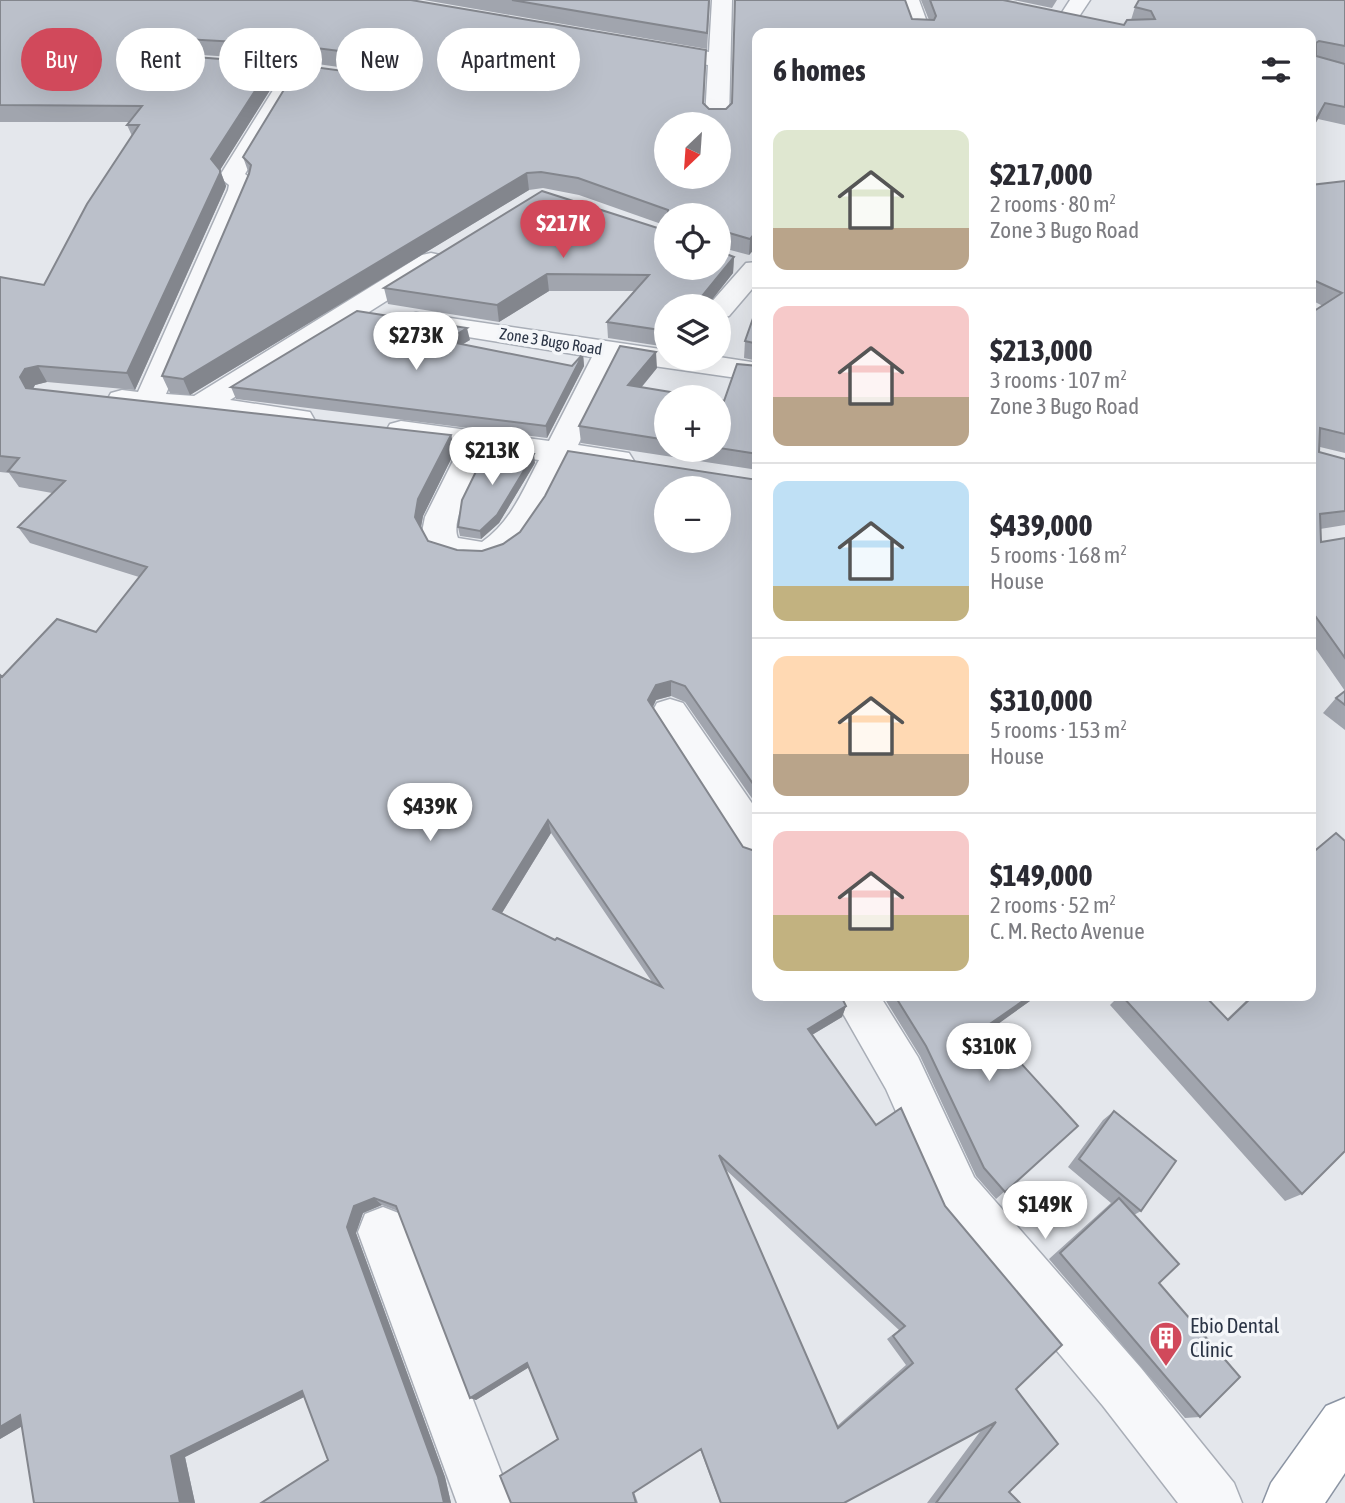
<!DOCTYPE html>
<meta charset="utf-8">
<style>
:root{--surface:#fff;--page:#f2f2f3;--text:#2b2b33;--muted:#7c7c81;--line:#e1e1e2;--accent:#d1495b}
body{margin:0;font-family:"Asap Condensed",sans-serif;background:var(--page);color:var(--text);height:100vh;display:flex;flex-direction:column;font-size:26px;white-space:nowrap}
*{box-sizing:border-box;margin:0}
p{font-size:23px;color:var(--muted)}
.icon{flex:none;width:38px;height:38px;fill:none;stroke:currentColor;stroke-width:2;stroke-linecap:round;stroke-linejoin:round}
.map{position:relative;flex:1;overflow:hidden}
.sheet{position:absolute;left:752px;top:28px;width:564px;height:973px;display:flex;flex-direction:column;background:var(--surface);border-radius:14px;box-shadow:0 7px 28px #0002}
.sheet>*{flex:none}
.guide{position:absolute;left:21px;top:28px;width:626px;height:63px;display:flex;gap:14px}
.needle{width:46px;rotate:205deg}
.fabs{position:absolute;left:654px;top:112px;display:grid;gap:14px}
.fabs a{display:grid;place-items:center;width:77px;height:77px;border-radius:50%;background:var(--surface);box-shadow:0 7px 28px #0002;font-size:35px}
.price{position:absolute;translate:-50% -60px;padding:0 16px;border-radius:24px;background:#fff;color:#222;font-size:23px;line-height:46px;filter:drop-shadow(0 2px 4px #0008)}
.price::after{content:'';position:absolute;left:50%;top:42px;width:21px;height:16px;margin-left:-10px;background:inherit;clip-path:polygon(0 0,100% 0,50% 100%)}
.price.active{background:var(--accent);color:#fff}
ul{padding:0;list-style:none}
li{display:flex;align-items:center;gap:21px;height:175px;padding:0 21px}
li+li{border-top:2px solid var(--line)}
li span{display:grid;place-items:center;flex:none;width:196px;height:140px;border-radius:14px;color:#555}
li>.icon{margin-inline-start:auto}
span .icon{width:84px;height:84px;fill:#fffc;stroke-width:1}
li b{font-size:30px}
h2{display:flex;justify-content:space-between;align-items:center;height:84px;padding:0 21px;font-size:30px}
.chip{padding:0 24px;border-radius:32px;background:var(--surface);box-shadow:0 7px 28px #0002;font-size:24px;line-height:63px}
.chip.active{background:var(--accent);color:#fff}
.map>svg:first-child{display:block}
</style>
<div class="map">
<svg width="1345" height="1503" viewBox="0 0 1345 1503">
<rect width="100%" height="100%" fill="#e4e7ec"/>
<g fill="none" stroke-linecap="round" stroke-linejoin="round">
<defs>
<g id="minor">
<polygon points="712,0 732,0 729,118 725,123 709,123 705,118 708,65 655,55 647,54 644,49 647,44 655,43 709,52"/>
<polygon points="899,0 919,0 931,33 911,33"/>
<polygon points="1070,0 1090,0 1074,24 1060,24 1057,20"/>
<polygon points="296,64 304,66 307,71 245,174 254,181 252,190 166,394 194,396 422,255 431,253 440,255 444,261 440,267 230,400 310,412 314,419 310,426 299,429 111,407 107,400 111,393 122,390 138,392 228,190 229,185 219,177 285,71 288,66"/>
<polygon points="758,262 758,282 729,316 719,318 719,306 708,306 746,263"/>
<path d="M416,313L667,350V359L719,357L758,363V381L619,361L578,445L629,453L634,461L629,469L618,472L568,465C536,529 518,589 433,555L422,532L425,517L459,449L390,438L386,431L390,424L401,421L549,441L592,357L406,327L402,321L406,315ZM488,453L539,460C523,490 511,522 482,542L458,538C449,518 479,473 488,453Z"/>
<polygon points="670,699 683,703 758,812 758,864 744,859 657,725 651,714 657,703"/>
<polygon points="833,996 880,996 918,1057 974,1177 1141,1368 1234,1483 1242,1503 1178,1503 1103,1406 940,1211 886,1089"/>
<polygon points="383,1207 401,1214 513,1503 457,1503 358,1232 365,1214"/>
</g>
<polygon id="trunk" points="1345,1398 1345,1473 1325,1503 1263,1503 1271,1483 1326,1406"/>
</defs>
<use href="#minor" stroke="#a9aeb7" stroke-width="3"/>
<use href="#trunk" stroke="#8b94a3" stroke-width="3"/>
<use href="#minor" fill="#f7f8fa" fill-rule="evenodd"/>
<use href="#trunk" fill="#fff" fill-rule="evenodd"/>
</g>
<g fill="#a1a5ae" fill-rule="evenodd">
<path d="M0,0H411L706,50L704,104L709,109H726L732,104L735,0H905L912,19L929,20L921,0H1003L1124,25L1127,20H1131L1135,7L1139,0H1345V64L1336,62L1345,64V125L1318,119L1311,131V33H758V245L749,255L719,247V215H667V226L579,195L543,188L529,190L190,395L170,393L162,376L249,174L243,157L299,65L403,79L410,77L296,61L171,53L164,54L273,63L277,79L220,170L226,186L225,189L135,390L47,382L35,385L33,389L451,435L455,451L423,516L421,527L428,541L457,550L482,551L503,544L520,532L545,496L568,451L758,480V807L685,702L671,696L656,700L653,707L743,847L758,852V996H841L846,1006L842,1017L812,1035L876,1125L901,1108L945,1206L1062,1345L1016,1389L1058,1444L1009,1492L1020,1503H927L982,1429L844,1503H720L700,1449L634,1492L638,1503H511L500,1476L558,1439L529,1367L476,1400L470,1398L398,1211L382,1205L363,1213L356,1233L445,1477L451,1503H261L328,1460L304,1397L185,1457L195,1503H34L22,1426L0,1439V675L2,677L57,619L96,632L139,577L30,543L18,527L52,493L19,487L9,473L0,472V277L44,285L87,204L132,136L127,125L129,122H0ZM667,124H719V177H667ZM667,488H719V541H667ZM551,833L652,982L557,938L555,940L502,913ZM726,1170L899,1330L887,1339L906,1365L837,1426Z"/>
<polygon points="424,0 710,0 707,49"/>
<polygon points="1013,0 1057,0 1052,8"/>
<polygon points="1345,181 1345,453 1320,447 1319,452 1345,459 1345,525 1320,529 1321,542 1345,538 1345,691 1311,642 1311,313 1323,306 1311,300 1311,185"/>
<polygon points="666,232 734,257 733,273 707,306 667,306 667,347 608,338 607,322 634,291 549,291 499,322 388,304 384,288"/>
<polygon points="758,304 758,361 744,358 745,341"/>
<polygon points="470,340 462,344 572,366 583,354 584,366 547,438 236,399 231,387"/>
<polygon points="758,366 758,470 581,443 579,426 657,368 641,388 667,397 667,450 719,450 719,400 724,401"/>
<polygon points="535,463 499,523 481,539 460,536 458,527"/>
<polygon points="1345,691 1345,730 1323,713 1336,698"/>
<polygon points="883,996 1037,996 990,1029 1078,1126 996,1199 976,1176 920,1056"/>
<polygon points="1119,996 1205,996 1227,1019 1251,996 1311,996 1302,1194 1285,1201 1110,1005"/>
<polygon points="1114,1111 1141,1211 1134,1215 1159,1283 1200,1417 1185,1418 1049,1259 1111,1203 1068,1167 1103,1120"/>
</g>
<g fill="#83868d">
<polygon points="166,38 171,53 163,54 158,61 152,45 157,39"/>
<polygon points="273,63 277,79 220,170 226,186 225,189 135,390 127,373 211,159"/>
<polygon points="1325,103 1318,119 1311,131 1311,128"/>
<polygon points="527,173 529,190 190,395 183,379"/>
<polygon points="758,229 758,245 749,255 750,239"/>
<polygon points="734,257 733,273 707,306 694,306"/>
<polygon points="547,274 549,291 499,322 497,305"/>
<polygon points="467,328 470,340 448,353 446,341"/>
<polygon points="656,352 657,368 629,402 628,385"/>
<polygon points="583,354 584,366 547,438 546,426"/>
<polygon points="38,366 47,382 35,385 30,394 20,377 25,369"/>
<polygon points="451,435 455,451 423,516 420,533 415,517 418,499"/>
<polygon points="534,454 535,463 499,523 481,539 480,531"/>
<polygon points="671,681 671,696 656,700 649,715 648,700 656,685"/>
<polygon points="548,820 551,833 497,921 493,909"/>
<polygon points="1030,996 1037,996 980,1037 987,1026"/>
<polygon points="846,1006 842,1017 805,1039 808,1029"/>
<polygon points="374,1198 382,1205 363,1213 356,1233 445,1477 451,1503 444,1503 347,1227 354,1206"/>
<polygon points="527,1363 531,1366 476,1400 470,1398"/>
<polygon points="302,1391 312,1393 185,1457 195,1503 180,1503 171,1456"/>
<polygon points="20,1415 38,1417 0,1439 0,1427"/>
</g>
<g fill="#bbc0ca" stroke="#83868d" stroke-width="2" fill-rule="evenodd">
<path d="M0,0H411L706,50L703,103L709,109H726L732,103L735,0H905L912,19L934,20L936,16L930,0H1003L1124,25L1127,20L1155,19L1151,11L1135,7L1139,0H1345V46L1319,41L1316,43V56L1345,64V107L1325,103L1311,128V33H758V229L750,239L719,230V215H668V210L578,178L541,172L527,173L183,379L162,376L249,174L251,165L243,157L299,65L403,79L412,76L416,70L413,63L403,59L292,45L166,38L157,39L152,45L157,54L273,63L211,159L220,170V173L127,373L38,366L25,369L20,377L26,388L451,435L418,499L415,517L428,541L457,550L482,551L503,544L520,532L545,496L568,451L758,480V791L685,686L671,681L656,685L648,700L743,847L758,852V996H841L846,1006L808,1029L876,1125L901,1108L945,1206L1062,1345L1016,1389L1058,1444L1009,1492L1020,1503H936L996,1422L844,1503H721L701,1449L633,1493L636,1503H511L500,1476L558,1439L527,1363L470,1398L396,1206L374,1198L354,1206L347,1227L438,1477L444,1503H261L328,1460L302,1391L171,1456L180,1503H34L20,1415L0,1427V675L2,677L57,619L96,632L147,567L18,527L65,481L8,471L19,458L0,456V277L44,285L87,204L139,125H127L142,106L0,105ZM667,124H719V177H667ZM667,488H719V541H667ZM548,820L662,987L557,938L555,940L493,909ZM719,1155L905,1326L893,1336L913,1363L838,1428Z"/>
<polygon points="512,0 709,0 707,33"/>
<polygon points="1345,181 1345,434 1320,428 1319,452 1345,459 1345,511 1320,514 1321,542 1345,538 1345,658 1311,610 1311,313 1342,293 1311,279 1311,185"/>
<polygon points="542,191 667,231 667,268 719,268 719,251 734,257 694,306 667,306 667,331 607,322 649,275 547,274 497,305 384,288"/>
<polygon points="758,304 758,344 745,341"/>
<polygon points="357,311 467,328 446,341 572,366 583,354 546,426 231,387"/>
<polygon points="620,346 656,352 628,385 701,397 667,397 667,440 579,426"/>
<polygon points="737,364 758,366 758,454 719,448 719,400 724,401"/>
<polygon points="488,447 534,454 497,515 480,531 458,527 462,500"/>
<polygon points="1345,691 1345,705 1336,698"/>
<polygon points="1336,833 1345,841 1345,1151 1302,1194 1122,996 1205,996 1228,1020 1253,996 1311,996 1311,854"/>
<polygon points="895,996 1030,996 987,1026 1078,1126 1005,1192 984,1168 926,1046"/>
<polygon points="1114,1111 1176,1161 1141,1211 1079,1159"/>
<polygon points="1119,1198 1179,1264 1159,1283 1240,1377 1200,1417 1060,1253"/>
</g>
<defs>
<symbol id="building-pin" viewBox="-11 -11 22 30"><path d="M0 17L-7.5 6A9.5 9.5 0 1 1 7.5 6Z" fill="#d1495b" stroke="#f4f6f9"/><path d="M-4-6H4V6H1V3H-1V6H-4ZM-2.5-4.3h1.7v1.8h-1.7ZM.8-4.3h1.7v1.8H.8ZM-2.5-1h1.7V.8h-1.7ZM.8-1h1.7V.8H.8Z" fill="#fff"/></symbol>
</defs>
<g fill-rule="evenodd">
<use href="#building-pin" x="1147" y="1319" width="38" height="52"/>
</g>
<g text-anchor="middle" stroke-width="7" stroke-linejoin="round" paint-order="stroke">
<g font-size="16" fill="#2b3445" stroke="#f4f6f9">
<text transform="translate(551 341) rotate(9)" y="6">Zone 3 Bugo Road</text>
</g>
<g font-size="21" fill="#2b3445" stroke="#f4f6f9" text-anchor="start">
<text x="1190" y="1333">Ebio Dental<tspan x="1190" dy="24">Clinic</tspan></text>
</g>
</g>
</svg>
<div class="fabs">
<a><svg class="needle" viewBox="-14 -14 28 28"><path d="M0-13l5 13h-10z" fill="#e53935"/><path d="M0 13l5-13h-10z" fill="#7c7c81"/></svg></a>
<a><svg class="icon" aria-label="locate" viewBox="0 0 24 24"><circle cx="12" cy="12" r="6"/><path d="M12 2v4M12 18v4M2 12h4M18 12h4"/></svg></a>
<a><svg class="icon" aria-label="layers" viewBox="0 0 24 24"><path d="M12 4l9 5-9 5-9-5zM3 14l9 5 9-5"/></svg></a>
<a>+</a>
<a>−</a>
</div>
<b class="price active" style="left:563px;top:260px">$217K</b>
<b class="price" style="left:416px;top:372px">$273K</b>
<b class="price" style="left:492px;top:487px">$213K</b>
<b class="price" style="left:430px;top:843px">$439K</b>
<b class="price" style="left:989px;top:1083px">$310K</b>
<b class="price" style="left:1045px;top:1241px">$149K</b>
<div class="guide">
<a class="chip active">Buy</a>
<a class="chip">Rent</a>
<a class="chip">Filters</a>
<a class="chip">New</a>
<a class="chip">Apartment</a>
</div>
<section class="sheet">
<h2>6 homes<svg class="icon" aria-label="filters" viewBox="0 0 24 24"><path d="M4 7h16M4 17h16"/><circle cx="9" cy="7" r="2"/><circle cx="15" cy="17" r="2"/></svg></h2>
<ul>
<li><span style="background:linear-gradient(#dfe7d0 70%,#b9a48a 0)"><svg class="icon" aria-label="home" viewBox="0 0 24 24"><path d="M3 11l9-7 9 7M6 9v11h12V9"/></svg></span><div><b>$217,000</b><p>2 rooms · 80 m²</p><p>Zone 3 Bugo Road</p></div></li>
<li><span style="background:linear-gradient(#f6c9c9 65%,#b9a48a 0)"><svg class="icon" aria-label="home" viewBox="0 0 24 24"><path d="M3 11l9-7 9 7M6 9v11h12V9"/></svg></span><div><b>$213,000</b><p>3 rooms · 107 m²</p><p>Zone 3 Bugo Road</p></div></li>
<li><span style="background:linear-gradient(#bfe0f5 75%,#c2b280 0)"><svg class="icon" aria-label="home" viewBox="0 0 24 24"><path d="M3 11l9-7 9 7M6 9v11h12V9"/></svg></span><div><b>$439,000</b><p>5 rooms · 168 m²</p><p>House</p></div></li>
<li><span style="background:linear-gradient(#ffd9b3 70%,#b9a48a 0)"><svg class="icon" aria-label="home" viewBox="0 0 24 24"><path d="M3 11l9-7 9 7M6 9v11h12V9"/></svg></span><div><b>$310,000</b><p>5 rooms · 153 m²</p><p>House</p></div></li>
<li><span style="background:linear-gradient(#f6c9c9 60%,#c2b280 0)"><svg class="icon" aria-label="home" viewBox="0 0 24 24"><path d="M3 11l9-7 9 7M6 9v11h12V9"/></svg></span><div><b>$149,000</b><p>2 rooms · 52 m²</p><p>C. M. Recto Avenue</p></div></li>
</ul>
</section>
</div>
